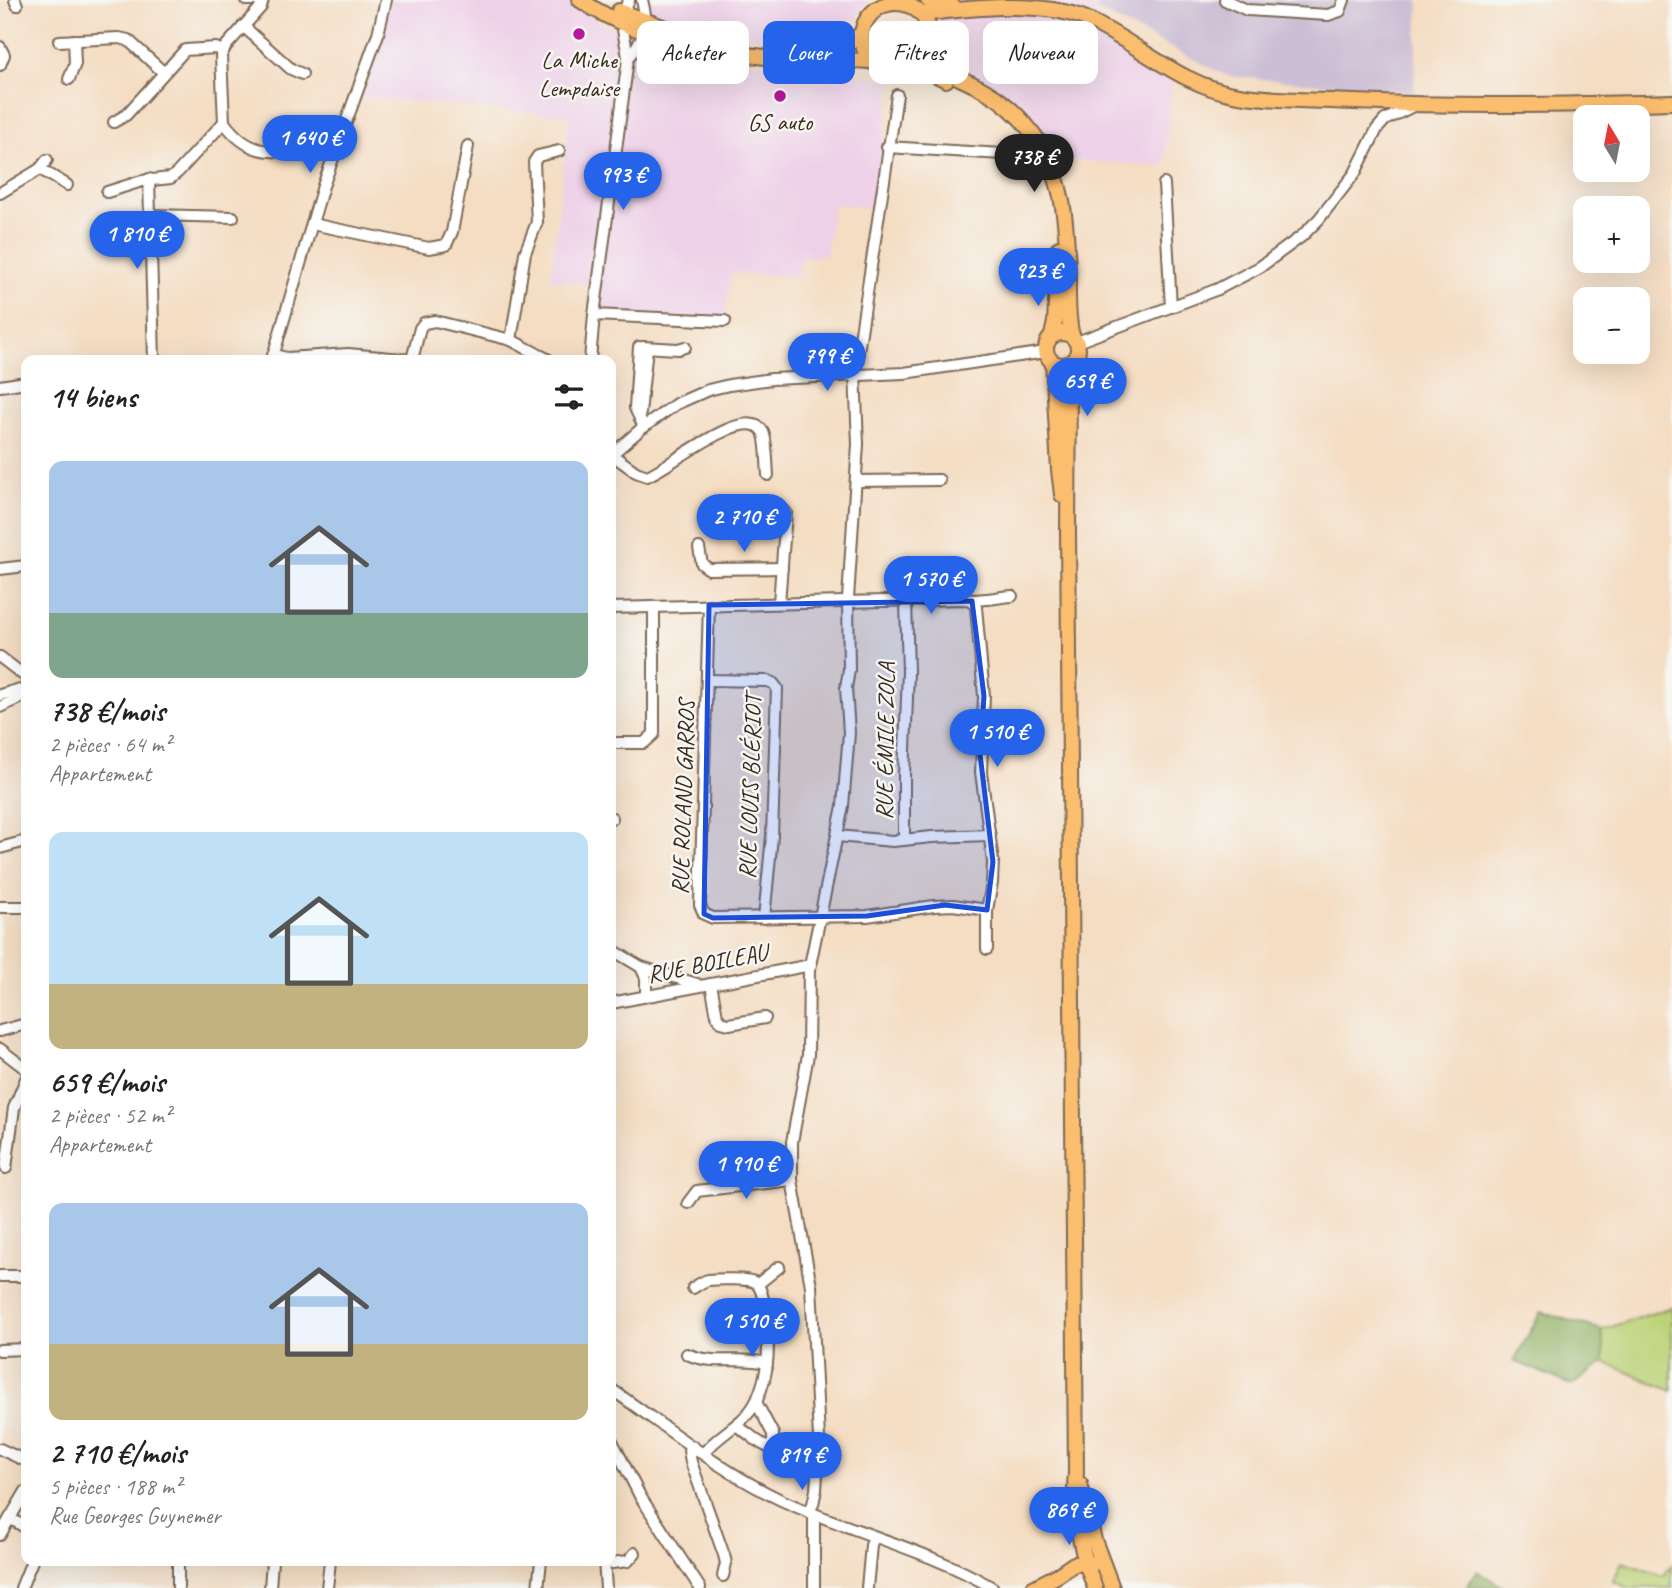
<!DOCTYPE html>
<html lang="fr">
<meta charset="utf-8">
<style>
:root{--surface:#fff;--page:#f6f6f6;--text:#222;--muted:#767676;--accent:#2563eb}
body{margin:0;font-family:Caveat,sans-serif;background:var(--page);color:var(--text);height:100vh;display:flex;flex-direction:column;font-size:26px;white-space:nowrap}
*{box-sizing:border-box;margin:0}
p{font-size:23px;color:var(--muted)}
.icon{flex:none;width:38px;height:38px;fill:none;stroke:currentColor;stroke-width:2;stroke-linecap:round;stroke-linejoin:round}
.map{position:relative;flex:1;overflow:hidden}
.side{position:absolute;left:21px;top:355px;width:595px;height:1211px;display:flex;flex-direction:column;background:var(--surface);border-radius:14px;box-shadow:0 7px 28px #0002}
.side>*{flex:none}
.guide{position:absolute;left:637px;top:21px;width:665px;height:63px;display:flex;gap:14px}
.needle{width:46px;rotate:350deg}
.controls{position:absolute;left:1573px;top:105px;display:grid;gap:14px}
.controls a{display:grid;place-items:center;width:77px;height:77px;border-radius:14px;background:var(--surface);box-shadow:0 7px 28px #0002;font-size:35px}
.price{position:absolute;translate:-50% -60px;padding:0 16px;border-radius:24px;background:var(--accent);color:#fff;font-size:23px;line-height:46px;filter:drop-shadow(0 2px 4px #0008)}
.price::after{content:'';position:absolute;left:50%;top:42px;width:21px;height:16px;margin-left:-10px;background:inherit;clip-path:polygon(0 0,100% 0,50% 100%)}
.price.active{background:#222;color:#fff}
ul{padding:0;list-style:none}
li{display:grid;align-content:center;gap:14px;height:371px;padding:0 28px}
li span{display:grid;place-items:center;height:217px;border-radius:14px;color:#555}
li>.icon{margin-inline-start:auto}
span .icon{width:126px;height:126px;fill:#fffc;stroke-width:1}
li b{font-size:30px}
h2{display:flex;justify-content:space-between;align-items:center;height:84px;padding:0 28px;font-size:30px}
.tag{padding:0 24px;border-radius:14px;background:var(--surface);box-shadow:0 7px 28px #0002;font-size:24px;line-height:63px}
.tag.active{background:var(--accent);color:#fff}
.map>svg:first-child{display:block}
</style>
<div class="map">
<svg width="1672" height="1588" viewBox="0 0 1672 1588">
<rect width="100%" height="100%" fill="#f6f6f2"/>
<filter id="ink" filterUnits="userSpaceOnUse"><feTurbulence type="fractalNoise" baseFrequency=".0143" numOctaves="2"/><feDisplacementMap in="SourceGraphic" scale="14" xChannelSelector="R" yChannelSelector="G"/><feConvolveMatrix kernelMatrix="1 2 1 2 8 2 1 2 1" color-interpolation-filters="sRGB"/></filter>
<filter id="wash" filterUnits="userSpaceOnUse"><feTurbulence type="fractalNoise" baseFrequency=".00686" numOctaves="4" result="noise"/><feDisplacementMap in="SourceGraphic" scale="28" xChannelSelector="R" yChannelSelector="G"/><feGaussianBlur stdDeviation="1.57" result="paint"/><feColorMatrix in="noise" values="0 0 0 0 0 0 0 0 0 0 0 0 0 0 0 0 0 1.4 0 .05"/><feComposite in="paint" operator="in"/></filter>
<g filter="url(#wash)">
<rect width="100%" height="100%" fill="#f4ddc2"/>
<g fill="#eed0e8">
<polygon points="391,0 566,0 601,23 657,44 711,57 892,79 874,208 833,204 826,256 801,256 798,277 731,273 725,319 609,314 602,309 602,289 592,285 551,279 569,116 362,97"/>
<polygon points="619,0 868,0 853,24 839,40 817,45 693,30"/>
<polygon points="904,0 1098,0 1095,31 1114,41 1172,84 1164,166 1057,159 1044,140 942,62 922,3"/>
</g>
<polygon fill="#ccbed4" points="1098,0 1419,0 1414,92 1227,76 1097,10"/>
<g fill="#bbd276" stroke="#7b7e4a" stroke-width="2">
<polygon points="1672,1307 1672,1391 1604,1362 1602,1330"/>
<polygon points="1622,1562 1663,1576 1672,1565 1672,1588 1628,1588 1613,1581"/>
</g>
<g fill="#94b467" stroke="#686f42" stroke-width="2">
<polygon points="1541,1312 1602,1330 1604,1362 1572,1385 1514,1361"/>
<polygon points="1477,1571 1505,1588 1466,1588"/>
</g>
</g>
<g filter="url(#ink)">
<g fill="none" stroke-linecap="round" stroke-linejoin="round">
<defs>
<g id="minor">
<polyline points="15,0 17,5"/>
<polyline points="246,0 258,0"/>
<path d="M263,0L261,7L226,46L221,55L224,122C258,169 288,144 336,150"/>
<polyline points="1225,0 1247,10 1328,15 1340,11 1344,0"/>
<polyline points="243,26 291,69 302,74"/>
<polyline points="59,41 119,38 128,40 163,72"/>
<polyline points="0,47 4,55 0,65"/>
<path d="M628,59C646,32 650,33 642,0"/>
<polyline points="69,79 75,64 74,40"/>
<polyline points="114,122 126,115 185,50 216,48 223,51"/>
<polyline points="887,147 1019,155"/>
<polyline points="40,169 67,185"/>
<polyline points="149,179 154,360"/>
<polyline points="1164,184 1171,307"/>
<polyline points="107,192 142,181 171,178 178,172 224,122"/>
<polyline points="0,193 40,169 47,160"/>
<polyline points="151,215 233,217"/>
<polyline points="312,224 429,248 446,245 452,232 468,146"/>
<polyline points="594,315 725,321"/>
<polyline points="511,340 525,253 537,222 534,162 538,156 559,151"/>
<polyline points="1077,342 1218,289 1260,267 1302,236 1319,219 1355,173 1377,129 1385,120 1413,106"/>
<polyline points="639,347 635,408 644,427"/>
<polyline points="643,347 678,349 685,347"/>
<polyline points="273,355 287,358 348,354 413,360"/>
<polyline points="272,360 323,186 378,34 386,0"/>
<polyline points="412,360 420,328 424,323 435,321 511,340 549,360"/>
<path d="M590,360L594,315L628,59C626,34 616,24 629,0"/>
<polyline points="0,386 26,382"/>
<polyline points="640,413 647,348"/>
<path d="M611,454L636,472L647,476C668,469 746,402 763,432C767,440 767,465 768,475"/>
<polyline points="611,455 641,429 676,404 708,390 729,385 772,379 904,373 1046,352"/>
<polyline points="856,481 939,480"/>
<polyline points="764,501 786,513 779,603"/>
<polyline points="699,548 702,564 709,569 782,568"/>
<polyline points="0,569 26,566"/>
<polyline points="972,601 976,607 984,696 981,772 993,862 992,883 987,910 987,949"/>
<polyline points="709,605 700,905 704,914 713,918 867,916 934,906 953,905 987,910"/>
<path d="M611,608L964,599C975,602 998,597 1012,596"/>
<polyline points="0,657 26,677"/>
<polyline points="707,680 767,681 773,683 777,688 772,836 764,918"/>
<polyline points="25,688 26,687"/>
<polyline points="0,695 17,690"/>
<polyline points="0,707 26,695"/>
<polyline points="611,743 644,743 654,734 654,607"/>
<polyline points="611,818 612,818"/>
<polyline points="837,836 893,841 932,837 990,835"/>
<polyline points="904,840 904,776 908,672 906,601"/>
<polyline points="0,848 26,841"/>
<polyline points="0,907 26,907"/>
<polyline points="611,949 641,967 697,984"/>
<polyline points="641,967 646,978 646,996"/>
<polyline points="711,984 717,1016 721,1022 729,1024 765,1018"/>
<polyline points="611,1003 811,965"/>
<polyline points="0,1031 26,1024"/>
<polyline points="0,1049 26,1069"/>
<polyline points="6,1168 14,1108 26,1079"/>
<polyline points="688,1203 697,1191 792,1180"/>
<polyline points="0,1276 26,1276"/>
<polyline points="758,1284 779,1267"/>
<path d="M693,1288C698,1285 703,1281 708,1280C716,1279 751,1278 756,1283C767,1292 769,1348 767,1363C766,1375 762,1388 757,1400C745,1425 720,1432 704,1453"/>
<polyline points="0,1350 26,1349"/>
<path d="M687,1354C715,1366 738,1356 767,1363"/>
<path d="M611,1389C666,1427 720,1471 781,1500C851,1532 927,1549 993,1588"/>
<path d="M736,1426C748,1431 757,1444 769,1447L773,1444V1434L756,1402"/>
<polyline points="611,1439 640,1496 700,1588"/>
<polyline points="692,1446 689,1450 691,1462 724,1555 726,1563 723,1576"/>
<polyline points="0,1449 26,1461"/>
<polyline points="809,1512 813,1504 816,1490 819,1438 811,1286 792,1180 792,1142 808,1055 809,970 843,806 849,733 846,688 849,670 848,599 858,444 855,372 897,95"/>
<polyline points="814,1515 814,1588"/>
<polyline points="10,1518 26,1528"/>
<polyline points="0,1535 26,1491"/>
<polyline points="604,1561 606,1588"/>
<polyline points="604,1564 628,1561 635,1553"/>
<polyline points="21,1588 32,1561"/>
<polyline points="178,1588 178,1561"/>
<polyline points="270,1588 272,1561"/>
<polyline points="327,1588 330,1561"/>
<polyline points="538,1588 541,1561"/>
<polyline points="867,1588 871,1545 874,1537"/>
</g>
<g id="major">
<path d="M580,0C652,48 738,56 822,62C839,63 854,59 870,61"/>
<polyline points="928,0 954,7"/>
<circle cx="896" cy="37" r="34"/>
<polyline points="619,11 682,34"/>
<path d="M922,14C969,8 1039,0 1084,18C1138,42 1179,86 1239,95C1276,101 1317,100 1355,102C1461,107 1566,105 1672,102"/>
<path d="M928,50C942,76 963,77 987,92C1005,102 1021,118 1034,135C1065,176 1067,228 1068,277C1068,296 1067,317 1072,336"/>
<path d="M816,53C836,53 846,47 861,34"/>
<polyline points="912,68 930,72 946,80"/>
<circle cx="1062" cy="349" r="16"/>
<polyline points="1052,336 1055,322 1059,248"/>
<polyline points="1053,362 1059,470 1062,495"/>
<path d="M1072,362L1069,374L1068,534L1076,1472C1072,1513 1080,1550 1095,1588"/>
<polyline points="1080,1484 1094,1540 1112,1588"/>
<polyline points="1033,1588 1058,1575 1074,1564 1094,1563"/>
</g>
</defs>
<use href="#minor" stroke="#7c6957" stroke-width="14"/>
<use href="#major" stroke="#7c6957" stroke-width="18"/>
<use href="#minor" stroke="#fff" stroke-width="10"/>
<use href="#major" stroke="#fbbd6e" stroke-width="14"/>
</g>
</g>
<path fill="#1d4ed8" fill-opacity="0.2" stroke="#1d4ed8" stroke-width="5" stroke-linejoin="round" d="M972,601L984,696L980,754L993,862L987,910L945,905L867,916L713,918L704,914L709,605Z"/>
<g fill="#b5179e" stroke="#f6f6f2" stroke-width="2.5">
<circle cx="579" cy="34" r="7"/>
<circle cx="780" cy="96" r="7"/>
</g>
<g text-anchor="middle" stroke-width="5" stroke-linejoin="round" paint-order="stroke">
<g font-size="24" fill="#3b2a1e" stroke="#f6f6f2">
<text x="579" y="68">La Miche<tspan x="579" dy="28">Lempdaise</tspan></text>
<text x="780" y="130">GS auto</text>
</g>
<g font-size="24" fill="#3b2a1e" stroke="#f6f6f2">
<text transform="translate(885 741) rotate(-89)" y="8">RUE ÉMILE ZOLA</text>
<text transform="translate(750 787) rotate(-88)" y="8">RUE LOUIS BLÉRIOT</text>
<text transform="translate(683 797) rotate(-88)" y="8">RUE ROLAND GARROS</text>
<text transform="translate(707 963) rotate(-11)" y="8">RUE BOILEAU</text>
</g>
</g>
</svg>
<div class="controls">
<a><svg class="needle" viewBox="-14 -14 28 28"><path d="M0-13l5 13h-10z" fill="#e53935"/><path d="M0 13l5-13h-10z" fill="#767676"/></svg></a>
<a>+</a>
<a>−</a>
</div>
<b class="price" style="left:310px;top:175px">1 640 €</b>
<b class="price active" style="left:1034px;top:194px">738 €</b>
<b class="price" style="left:623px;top:212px">993 €</b>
<b class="price" style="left:137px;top:271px">1 810 €</b>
<b class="price" style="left:1038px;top:308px">923 €</b>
<b class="price" style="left:827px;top:393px">799 €</b>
<b class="price" style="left:1087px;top:418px">659 €</b>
<b class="price" style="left:744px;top:554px">2 710 €</b>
<b class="price" style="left:931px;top:616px">1 570 €</b>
<b class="price" style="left:997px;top:769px">1 510 €</b>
<b class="price" style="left:746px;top:1201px">1 910 €</b>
<b class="price" style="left:752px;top:1358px">1 510 €</b>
<b class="price" style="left:802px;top:1492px">819 €</b>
<b class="price" style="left:1069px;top:1547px">869 €</b>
<div class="guide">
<a class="tag">Acheter</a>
<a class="tag active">Louer</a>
<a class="tag">Filtres</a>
<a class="tag">Nouveau</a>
</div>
<section class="side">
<h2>14 biens<svg class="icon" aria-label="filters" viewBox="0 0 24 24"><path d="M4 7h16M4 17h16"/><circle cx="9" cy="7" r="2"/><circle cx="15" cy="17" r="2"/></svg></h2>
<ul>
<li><span style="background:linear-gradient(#a9c7e8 70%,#7fa58c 0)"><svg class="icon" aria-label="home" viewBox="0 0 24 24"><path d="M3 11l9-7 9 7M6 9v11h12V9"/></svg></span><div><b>738 €/mois</b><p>2 pièces · 64 m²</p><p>Appartement</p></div></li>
<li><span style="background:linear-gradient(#bfe0f5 70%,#c2b280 0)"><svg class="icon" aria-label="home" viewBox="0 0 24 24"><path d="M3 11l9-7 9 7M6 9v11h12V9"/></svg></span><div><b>659 €/mois</b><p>2 pièces · 52 m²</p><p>Appartement</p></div></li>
<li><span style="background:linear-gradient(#a9c7e8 65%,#c2b280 0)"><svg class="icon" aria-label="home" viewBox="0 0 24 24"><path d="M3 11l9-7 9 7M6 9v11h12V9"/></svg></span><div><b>2 710 €/mois</b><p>5 pièces · 188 m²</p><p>Rue Georges Guynemer</p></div></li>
</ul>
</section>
</div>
